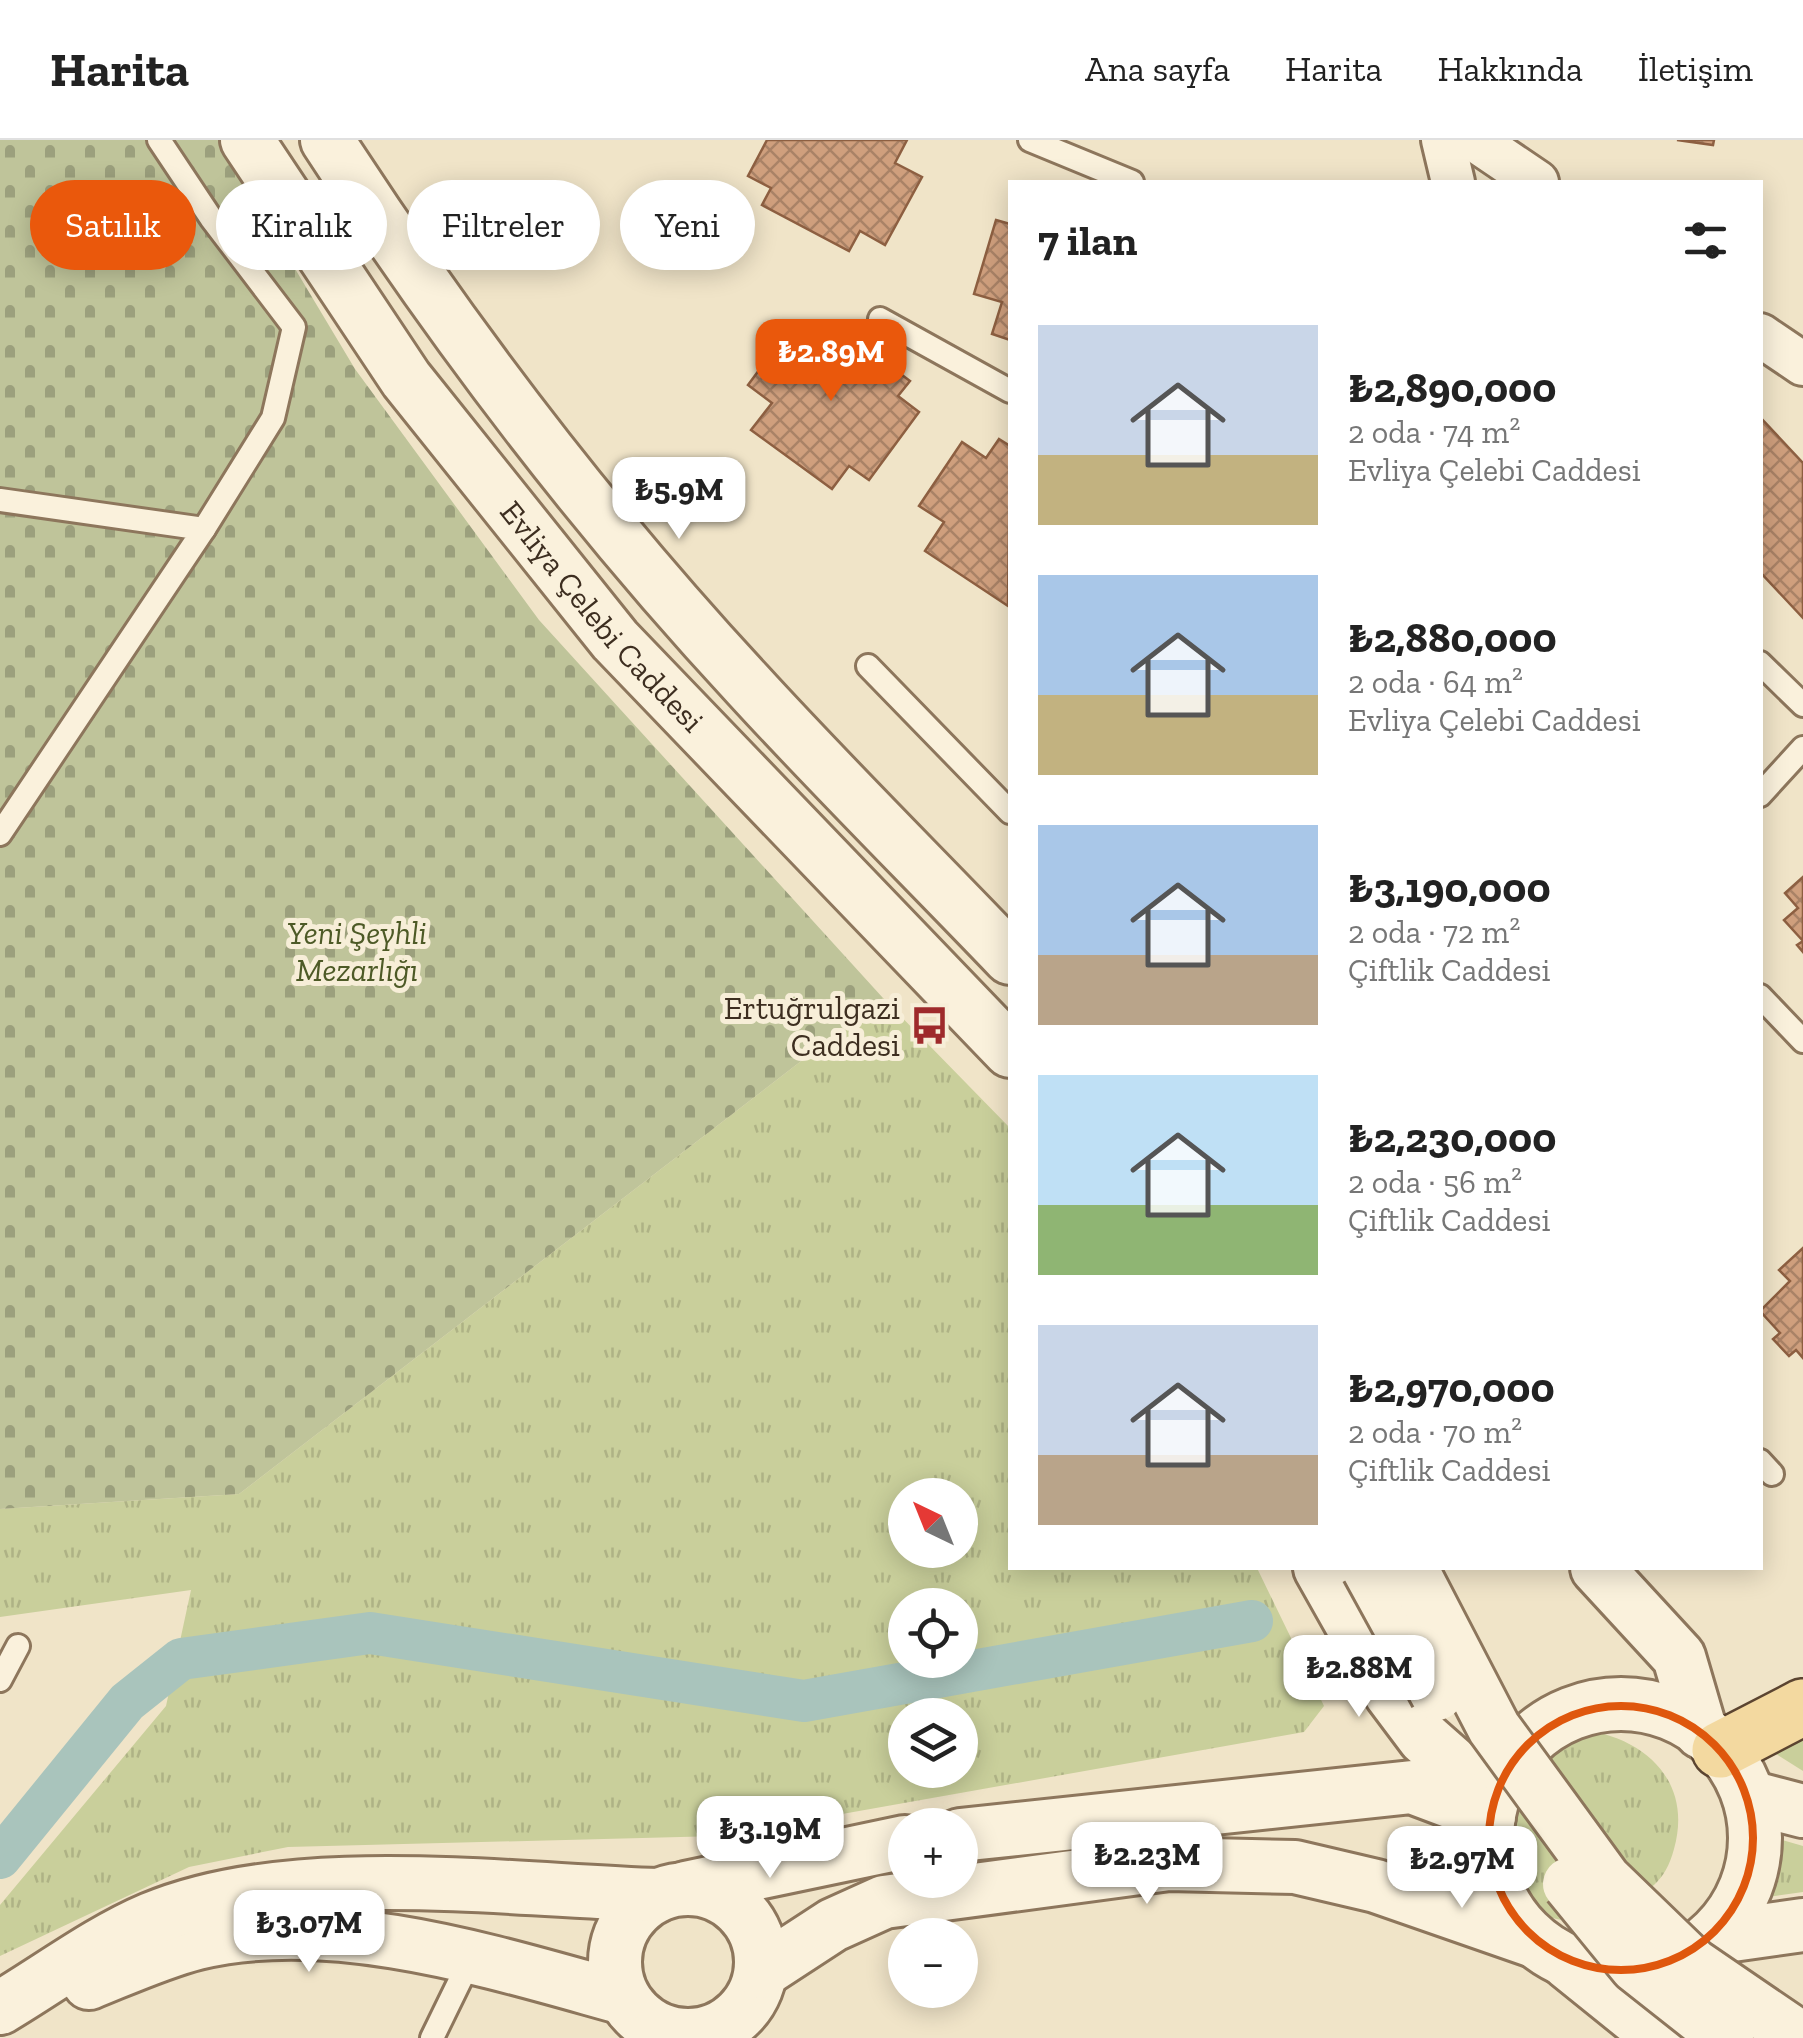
<!DOCTYPE html>
<html lang="tr">
<meta charset="utf-8">
<style>
:root{--surface:#fff;--page:#f6f6f6;--text:#222;--muted:#767676;--line:#e0e0e0;--accent:#ea580c}
body{margin:0;font-family:"Zilla Slab",serif;background:var(--page);color:var(--text);height:100vh;display:flex;flex-direction:column;font-size:38px;white-space:nowrap}
*{box-sizing:border-box;margin:0}
p{font-size:32px;color:var(--muted)}
.icon{flex:none;width:55px;height:55px;fill:none;stroke:currentColor;stroke-width:2;stroke-linecap:round;stroke-linejoin:round}
.map{position:relative;flex:1;overflow:hidden}
.details{position:absolute;left:1008px;top:40px;width:755px;height:1390px;display:flex;flex-direction:column;background:var(--surface);border-radius:0px;box-shadow:0 5px 25px #0003}
.details>*{flex:none}
.top-card{position:absolute;left:30px;top:40px;width:828px;height:90px;display:flex;gap:20px}
.needle{width:65px;rotate:317deg}
.tools{position:absolute;left:888px;top:1338px;display:grid;gap:20px}
.tools a{display:grid;place-items:center;width:90px;height:90px;border-radius:50%;background:var(--surface);box-shadow:0 5px 25px #0003;font-size:50px}
.price{position:absolute;translate:-50% -85px;padding:0 22px;border-radius:20px;background:#fff;color:#222;font-size:32px;line-height:65px;filter:drop-shadow(0 2px 5px #0008)}
.price::after{content:'';position:absolute;left:50%;top:60px;width:30px;height:22px;margin-left:-15px;background:inherit;clip-path:polygon(0 0,100% 0,50% 100%)}
.price.current{background:var(--accent);color:#fff}
ul{padding:0;list-style:none}
li{display:flex;align-items:center;gap:30px;height:250px;padding:0 30px}
li span{display:grid;place-items:center;flex:none;width:280px;height:200px;border-radius:0px;color:#555}
li>.icon{margin-inline-start:auto}
span .icon{width:120px;height:120px;fill:#fffc;stroke-width:1}
li b{font-size:42px}
h2{display:flex;justify-content:space-between;align-items:center;height:120px;padding:0 30px;font-size:42px}
.pill{padding:0 35px;border-radius:45px;background:var(--surface);box-shadow:0 5px 25px #0003;font-size:35px;line-height:90px}
.pill.current{background:var(--accent);color:#fff}
header{display:flex;align-items:center;gap:60px;box-sizing:border-box;height:140px;padding:0 50px;background:var(--surface);border-bottom:2px solid var(--line)}
header strong{font-size:48px}
nav{display:flex;gap:55px;margin-inline-start:auto;font-size:35px}
.map>svg:first-child{display:block}
</style>
<header>
<strong>Harita</strong>
<nav><a>Ana sayfa</a><a>Harita</a><a>Hakkında</a><a>İletişim</a></nav>
</header>
<div class="map">
<svg width="1803" height="1898" viewBox="0 0 1803 1898">
<defs>
<pattern id="grass-tufts" width="24" height="20" patternUnits="userSpaceOnUse" patternTransform="scale(2.5)"><rect width="24" height="20" fill="#c9cf9b"/><path d="M3 7l-1-3M5 7V3M7 7l1-3M15 17l-1-3M17 17v-4M19 17l1-3" fill="none" stroke="#aeb285"/></pattern>
<pattern id="cemetery-stones" width="16" height="16" patternUnits="userSpaceOnUse" patternTransform="scale(2.5)"><rect width="16" height="16" fill="#bfc49a"/><path d="M2 7V4a2 2 0 0 1 4 0v3zM10 15v-3a2 2 0 0 1 4 0v3z" fill="#9ca07d"/></pattern>
<pattern id="building-cross-hatch" width="8" height="8" patternUnits="userSpaceOnUse" patternTransform="scale(2.5)"><rect width="8" height="8" fill="#cf9f7d"/><path d="M0 0l8 8M0 8l8-8" fill="none" stroke="#a98266"/></pattern>
</defs>
<rect width="100%" height="100%" fill="#f0e4c8"/>
<g fill="url(#grass-tufts)" fill-rule="evenodd">
<path d="M883,858L1010,988V1428H1257L1324,1566L1304,1592L719,1696L288,1707L189,1727L0,1816V1765L166,1566L191,1450L0,1477V1369L239,1354ZM905,1355H960V1410H905ZM905,1465H960V1520H905ZM905,1575H960V1630H905Z"/>
<path d="M1575,1589C1640,1594 1694,1638 1674,1709C1665,1742 1649,1753 1618,1764C1604,1768 1583,1780 1567,1780C1532,1781 1485,1733 1488,1698C1489,1684 1507,1630 1514,1618C1526,1599 1555,1594 1575,1589Z"/>
<polygon points="1803,1600 1803,1631 1773,1612"/>
<polygon points="1769,1696 1803,1706 1803,1752 1761,1758"/>
</g>
<polygon fill="url(#cemetery-stones)" points="0,0 218,0 355,229 539,480 883,858 239,1354 0,1369"/>
<g fill="none" stroke-linecap="round" stroke-linejoin="round">
<polyline stroke="#a9c4bc" stroke-width="42" points="0,1718 127,1562 181,1519 370,1493 804,1561 1252,1481"/>
</g>
<g fill="url(#building-cross-hatch)" stroke="#8d5f41" stroke-width="2.5">
<polygon points="767,0 907,0 895,23 922,37 885,105 860,91 849,111 762,65 771,48 748,36"/>
<polygon points="1677,0 1714,0 1713,5"/>
<polygon points="996,80 1010,84 1010,200 992,194 1002,162 974,154"/>
<polygon points="831,182 910,241 898,256 919,272 869,340 849,326 832,349 751,290 772,263 748,245 794,183 817,200"/>
<polygon points="1760,277 1803,323 1803,478 1760,432"/>
<polygon points="999,299 1010,306 1008,466 925,411 944,382 919,366 962,302 986,318"/>
<polygon points="1803,737 1803,812 1797,805 1803,801 1784,780 1798,768 1785,753"/>
<polygon points="1803,1108 1803,1218 1796,1210 1789,1216 1773,1199 1780,1193 1760,1171 1790,1141 1779,1130"/>
</g>
<g fill="none" stroke-linecap="round" stroke-linejoin="round">
<defs>
<g id="service">
<polyline points="159,0 211,78 294,187 273,278 204,389"/>
<polyline points="1030,0 1132,42"/>
<polyline points="880,179 1010,251"/>
<polyline points="0,360 204,389 0,694"/>
<polyline points="1760,523 1803,565"/>
<polyline points="868,526 1010,672"/>
<polyline points="1760,655 1803,608"/>
<polyline points="1760,856 1803,901"/>
<polyline points="1760,1321 1772,1334"/>
<polyline points="0,1540 18,1506"/>
<polyline points="432,1898 472,1816"/>
</g>
<g id="minor">
<polyline points="1443,0 1453,42"/>
<polyline points="1475,0 1537,42"/>
<polyline points="1760,195 1803,224"/>
</g>
<g id="tertiary">
<path id="s1" d="M247,0L406,239L615,500L1010,911"/>
<path d="M327,0C452,193 592,377 748,545C833,638 923,727 1010,818"/>
<polyline points="1320,1428 1391,1554 1424,1598 1492,1658"/>
<polyline points="1597,1428 1679,1517 1701,1592"/>
<circle cx="1621" cy="1698" r="134"/>
<polyline points="1749,1657 1803,1671"/>
<polyline points="960,1695 1412,1647 1489,1676"/>
<polyline points="686,1748 905,1702"/>
<circle cx="688" cy="1822" r="73"/>
<polyline points="1711,1798 1803,1785"/>
<polyline points="1568,1823 1661,1898"/>
<polyline points="761,1832 833,1785 884,1762 1169,1724 1295,1727 1376,1746 1534,1801"/>
<path d="M89,1843C124,1829 161,1812 197,1803C333,1771 490,1821 620,1857"/>
<path d="M0,1868C49,1839 99,1801 151,1779C291,1720 506,1750 658,1755"/>
</g>
<polyline id="primary" points="1720,1610 1803,1567"/>
</defs>
<use href="#service" stroke="#8d765c" stroke-width="28"/>
<use href="#minor" stroke="#8d765c" stroke-width="48"/>
<use href="#tertiary" stroke="#8d765c" stroke-width="58"/>
<use href="#primary" stroke="#5b4430" stroke-width="60"/>
<use href="#service" stroke="#faf1dc" stroke-width="22"/>
<use href="#minor" stroke="#faf1dc" stroke-width="42"/>
<use href="#tertiary" stroke="#faf1dc" stroke-width="52"/>
<use href="#primary" stroke="#f3d9a0" stroke-width="55"/>
<defs>
<g id="tertiary-bridge">
<polyline points="1368,1428 1437,1554"/>
<polyline points="1411,1428 1494,1588 1605,1740 1693,1825 1800,1898"/>
<polyline points="1569,1744 1636,1826 1727,1898"/>
</g>
</defs>
<use href="#tertiary-bridge" stroke="#8d765c" stroke-width="58" stroke-linecap="butt"/>
<use href="#tertiary-bridge" stroke="#faf1dc" stroke-width="52"/>
</g>
<path fill="none" stroke="#df570d" stroke-width="8" stroke-linejoin="round" d="M1489 1698a132 132 0 1 1 264 0a132 132 0 1 1-264 0Z"/>
<defs>
<symbol id="bus-bare" viewBox="-9 -9 18 18"><path d="M-5-6H5V4H4V6H2V4H-2V6H-4V4H-5ZM-3.5-4V0h7V-4ZM-3.5 1.2v1.5H-2V1.2ZM2 1.2v1.5H3.5V1.2Z" fill="#9e2a2b" stroke="#f7eed8" stroke-width="2.5" paint-order="stroke"/></symbol>
</defs>
<g fill-rule="evenodd">
<use href="#bus-bare" x="902" y="858" width="55" height="55"/>
</g>
<g text-anchor="middle" stroke-width="10" stroke-linejoin="round" paint-order="stroke">
<g font-size="32" fill="#3d2e20" stroke="#f7eed8">
<text dy="11" stroke="none"><textPath href="#s1" startOffset="595">Evliya Çelebi Caddesi</textPath></text>
</g>
<g font-size="32" font-style="italic" fill="#4d5a26" stroke="#f7eed8">
<text x="357" y="804">Yeni Şeyhli<tspan x="357" dy="37">Mezarlığı</tspan></text>
</g>
<g font-size="32" fill="#3d2e20" stroke="#f7eed8" text-anchor="end">
<text x="900" y="879">Ertuğrulgazi<tspan x="900" dy="37">Caddesi</tspan></text>
</g>
</g>
</svg>
<div class="tools">
<a><svg class="needle" viewBox="-14 -14 28 28"><path d="M0-13l5 13h-10z" fill="#e53935"/><path d="M0 13l5-13h-10z" fill="#767676"/></svg></a>
<a><svg class="icon" aria-label="locate" viewBox="0 0 24 24"><circle cx="12" cy="12" r="6"/><path d="M12 2v4M12 18v4M2 12h4M18 12h4"/></svg></a>
<a><svg class="icon" aria-label="layers" viewBox="0 0 24 24"><path d="M12 4l9 5-9 5-9-5zM3 14l9 5 9-5"/></svg></a>
<a>+</a>
<a>−</a>
</div>
<b class="price current" style="left:831px;top:264px">₺2.89M</b>
<b class="price" style="left:679px;top:402px">₺5.9M</b>
<b class="price" style="left:1359px;top:1580px">₺2.88M</b>
<b class="price" style="left:770px;top:1741px">₺3.19M</b>
<b class="price" style="left:1147px;top:1767px">₺2.23M</b>
<b class="price" style="left:1462px;top:1771px">₺2.97M</b>
<b class="price" style="left:309px;top:1835px">₺3.07M</b>
<div class="top-card">
<a class="pill current">Satılık</a>
<a class="pill">Kiralık</a>
<a class="pill">Filtreler</a>
<a class="pill">Yeni</a>
</div>
<section class="details">
<h2>7 ilan<svg class="icon" aria-label="filters" viewBox="0 0 24 24"><path d="M4 7h16M4 17h16"/><circle cx="9" cy="7" r="2"/><circle cx="15" cy="17" r="2"/></svg></h2>
<ul>
<li><span style="background:linear-gradient(#c9d6e8 65%,#c2b280 0)"><svg class="icon" aria-label="home" viewBox="0 0 24 24"><path d="M3 11l9-7 9 7M6 9v11h12V9"/></svg></span><div><b>₺2,890,000</b><p>2 oda · 74 m²</p><p>Evliya Çelebi Caddesi</p></div></li>
<li><span style="background:linear-gradient(#a9c7e8 60%,#c2b280 0)"><svg class="icon" aria-label="home" viewBox="0 0 24 24"><path d="M3 11l9-7 9 7M6 9v11h12V9"/></svg></span><div><b>₺2,880,000</b><p>2 oda · 64 m²</p><p>Evliya Çelebi Caddesi</p></div></li>
<li><span style="background:linear-gradient(#a9c7e8 65%,#b9a48a 0)"><svg class="icon" aria-label="home" viewBox="0 0 24 24"><path d="M3 11l9-7 9 7M6 9v11h12V9"/></svg></span><div><b>₺3,190,000</b><p>2 oda · 72 m²</p><p>Çiftlik Caddesi</p></div></li>
<li><span style="background:linear-gradient(#bfe0f5 65%,#8fb573 0)"><svg class="icon" aria-label="home" viewBox="0 0 24 24"><path d="M3 11l9-7 9 7M6 9v11h12V9"/></svg></span><div><b>₺2,230,000</b><p>2 oda · 56 m²</p><p>Çiftlik Caddesi</p></div></li>
<li><span style="background:linear-gradient(#c9d6e8 65%,#b9a48a 0)"><svg class="icon" aria-label="home" viewBox="0 0 24 24"><path d="M3 11l9-7 9 7M6 9v11h12V9"/></svg></span><div><b>₺2,970,000</b><p>2 oda · 70 m²</p><p>Çiftlik Caddesi</p></div></li>
</ul>
</section>
</div>
